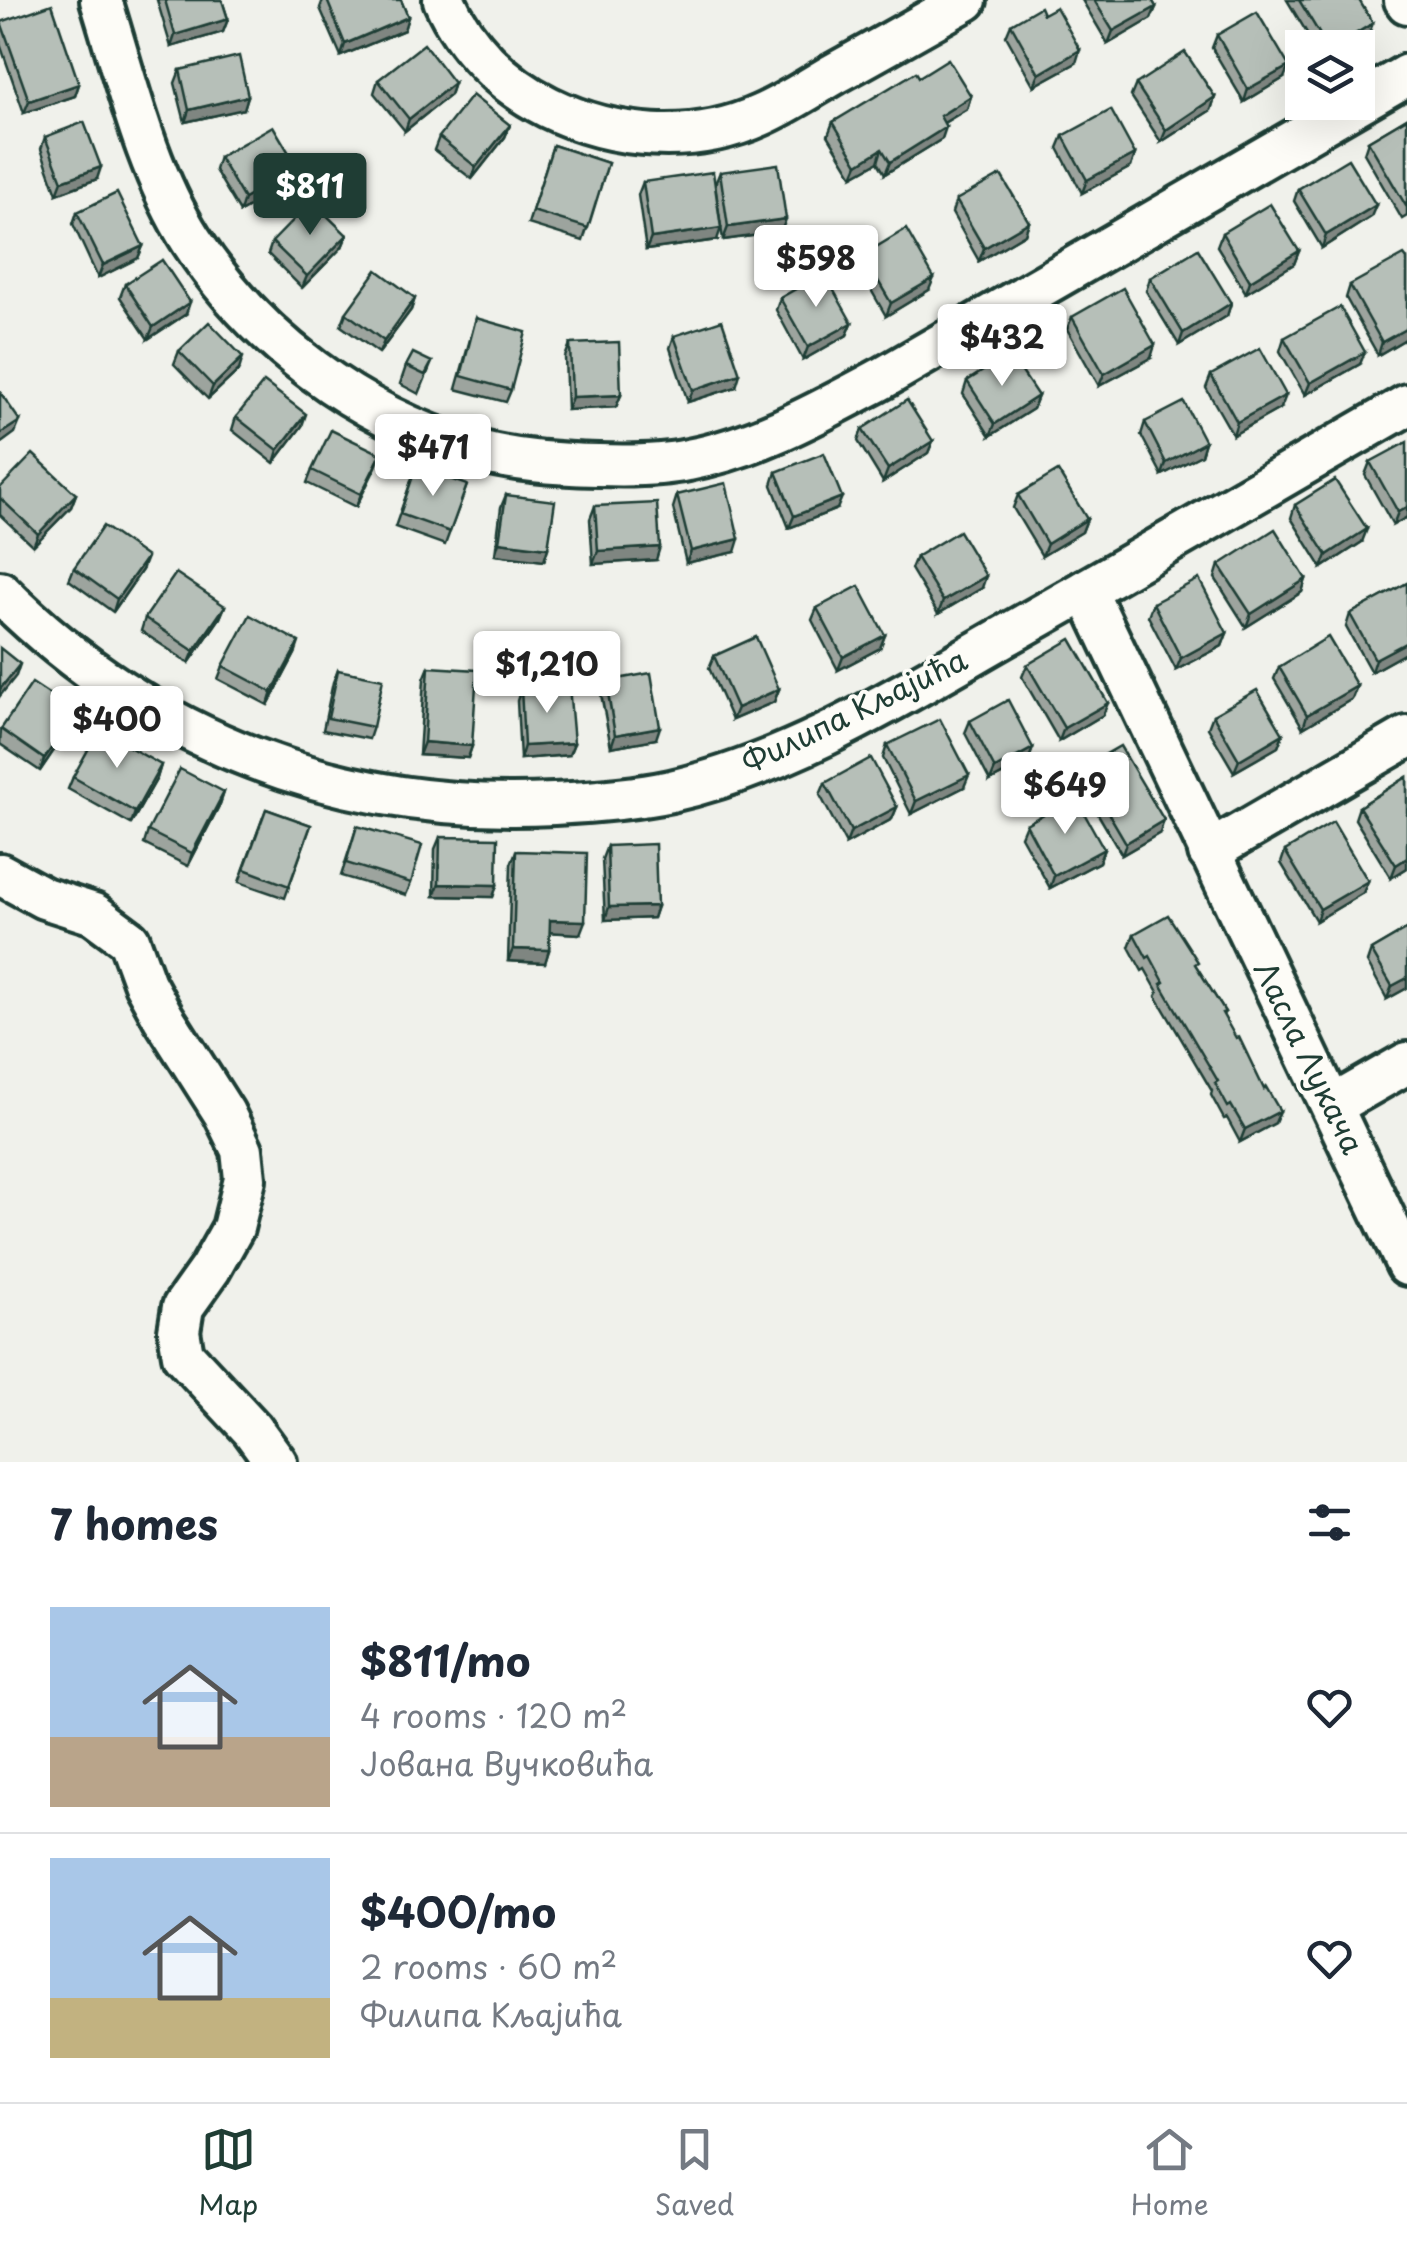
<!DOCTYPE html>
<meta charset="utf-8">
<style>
:root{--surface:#fff;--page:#f2f2f3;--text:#1f2937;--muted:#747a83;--line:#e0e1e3;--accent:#1f3d34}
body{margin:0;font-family:"Playpen Sans",sans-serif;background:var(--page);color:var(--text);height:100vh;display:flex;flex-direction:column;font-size:38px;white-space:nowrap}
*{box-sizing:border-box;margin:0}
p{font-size:32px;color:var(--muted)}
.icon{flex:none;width:55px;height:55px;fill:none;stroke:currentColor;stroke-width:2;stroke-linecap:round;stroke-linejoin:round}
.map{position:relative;height:1462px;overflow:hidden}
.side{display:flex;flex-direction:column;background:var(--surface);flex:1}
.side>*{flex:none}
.buttons{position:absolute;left:1285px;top:30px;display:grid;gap:20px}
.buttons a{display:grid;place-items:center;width:90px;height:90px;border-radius:0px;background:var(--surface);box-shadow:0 10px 40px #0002;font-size:50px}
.price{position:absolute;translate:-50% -85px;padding:0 22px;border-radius:10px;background:#fff;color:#222;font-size:32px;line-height:65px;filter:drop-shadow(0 2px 5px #0008)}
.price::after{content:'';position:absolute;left:50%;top:60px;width:30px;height:22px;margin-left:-15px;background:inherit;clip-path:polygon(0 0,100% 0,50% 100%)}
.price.selected{background:var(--accent);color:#fff}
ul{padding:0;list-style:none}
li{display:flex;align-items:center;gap:30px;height:250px;padding:0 50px}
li+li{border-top:2px solid var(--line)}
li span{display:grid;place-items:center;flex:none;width:280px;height:200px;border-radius:0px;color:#555}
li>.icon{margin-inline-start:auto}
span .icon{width:120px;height:120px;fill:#fffc;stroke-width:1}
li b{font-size:42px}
h2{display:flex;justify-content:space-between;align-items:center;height:120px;padding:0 50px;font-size:42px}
.menu{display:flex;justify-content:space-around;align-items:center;height:140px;border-top:2px solid var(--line);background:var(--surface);font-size:28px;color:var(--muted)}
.menu a{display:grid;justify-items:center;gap:5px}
.menu .selected{color:var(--accent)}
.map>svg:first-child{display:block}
</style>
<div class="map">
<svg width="1407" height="1462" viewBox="0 0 1407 1462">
<rect width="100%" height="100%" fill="#f0f1eb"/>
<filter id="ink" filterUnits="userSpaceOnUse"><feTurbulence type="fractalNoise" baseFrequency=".01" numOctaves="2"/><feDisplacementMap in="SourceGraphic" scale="20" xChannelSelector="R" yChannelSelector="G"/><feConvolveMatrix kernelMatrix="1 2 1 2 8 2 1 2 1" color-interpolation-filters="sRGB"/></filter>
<g filter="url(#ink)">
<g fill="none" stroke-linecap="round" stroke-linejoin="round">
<defs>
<g id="minor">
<path d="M101,0C126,80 146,169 191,240C254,339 359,417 471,449C512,461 555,464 598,465C627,466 660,466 688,460C758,447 821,411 883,378L1407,75"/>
<path d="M444,0C465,47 502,84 548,107C613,139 693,146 761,115C786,104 810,88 834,74C878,50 922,25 966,0"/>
<polyline points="1405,0 1407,3"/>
<polyline points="1086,590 1407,1265"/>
<path d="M0,592C150,742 343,815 554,804C593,802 633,799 671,791C791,764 900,696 1005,636C1140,560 1273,482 1407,405"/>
<polyline points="1209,852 1407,737"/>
<polyline points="0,874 44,898 94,914 129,940 145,984 163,1017 224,1113 242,1150 245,1179 233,1228 210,1269 183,1307 179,1331 183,1355 252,1429 276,1462"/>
<polyline points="1332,1106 1407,1063"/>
</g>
</defs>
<use href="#minor" stroke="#1f3d34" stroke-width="48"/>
<use href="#minor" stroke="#fdfcf7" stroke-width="40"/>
</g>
<g fill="#9da49e" stroke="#1f3d34" stroke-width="2.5">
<polygon points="157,0 222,0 228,19 223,32 171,47"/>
<polygon points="323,0 401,0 408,17 404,30 341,56 320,8"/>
<polygon points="1082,0 1152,0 1156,7 1151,19 1108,44"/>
<polygon points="1287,0 1359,0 1368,36 1349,48 1316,48"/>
<polygon points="1,22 79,84 75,96 24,113 0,44"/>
<polygon points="1011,24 1076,63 1034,86 1006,36"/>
<polygon points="1217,35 1284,78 1244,102 1212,48"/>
<polygon points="180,70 248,96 244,109 185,122 175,83"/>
<polygon points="919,77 971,96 967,109 944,123 942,139 885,174 878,162 853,176 828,135 833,122"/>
<polygon points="378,80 454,83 450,95 405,131 374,93"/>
<polygon points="1136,84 1215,97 1211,110 1161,142 1131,96"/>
<polygon points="1407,118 1407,216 1402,219 1364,153 1368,141"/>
<polygon points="510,125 505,137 472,179 434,150 439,137"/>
<polygon points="1063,136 1135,154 1131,167 1082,193 1058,148"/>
<polygon points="45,137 97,179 57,194 41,149"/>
<polygon points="553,145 608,163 583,241 528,224"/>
<polygon points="219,157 298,168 293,181 240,212 215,170"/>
<polygon points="720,172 781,232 723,240 715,184"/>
<polygon points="643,182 717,240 646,250 638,195"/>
<polygon points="1298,189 1371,217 1322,248 1294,201"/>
<polygon points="956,200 1029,222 1025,234 979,261 952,213"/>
<polygon points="77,212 143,246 138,258 98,278 73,224"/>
<polygon points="1222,233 1299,251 1294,264 1246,293 1217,246"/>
<polygon points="347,235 342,247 302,288 268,254 272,242"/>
<polygon points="863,255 929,290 886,316 858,267"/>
<polygon points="1407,259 1407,338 1378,355 1346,298 1350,285"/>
<polygon points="1150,278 1231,303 1227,316 1179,345 1146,291"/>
<polygon points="125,284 186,314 148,339 120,297"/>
<polygon points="415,298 411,310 379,353 341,326 346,313"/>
<polygon points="780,298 852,323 847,335 803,360 776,310"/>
<polygon points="1072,317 1151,358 1099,386 1067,329"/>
<polygon points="476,318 511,390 506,402 456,389"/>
<polygon points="674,336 736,387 688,402 670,348"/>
<polygon points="1284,338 1360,364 1305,395 1280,351"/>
<polygon points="570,344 621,395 616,407 567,410 565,357"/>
<polygon points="179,351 239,370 208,399 174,364"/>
<polygon points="432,362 419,394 400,384 406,366"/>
<polygon points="1211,375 1281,408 1233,435 1206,388"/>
<polygon points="967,381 1038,396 1033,409 990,436 963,394"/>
<polygon points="236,417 302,426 274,463 232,430"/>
<polygon points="1145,422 1205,442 1201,455 1162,475 1141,435"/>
<polygon points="862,429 933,441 928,453 883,482 858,441"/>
<polygon points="381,454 356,507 307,483 312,470"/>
<polygon points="1370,462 1407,517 1393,525 1365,475"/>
<polygon points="416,467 467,485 445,545 395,527"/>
<polygon points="776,472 837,509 789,528 772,485"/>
<polygon points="0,488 76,494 71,507 33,546 0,515"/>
<polygon points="506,495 548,548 544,561 495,555 501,507"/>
<polygon points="677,495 735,552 686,563 673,508"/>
<polygon points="1018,495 1087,519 1082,532 1042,556 1013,508"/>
<polygon points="1295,505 1362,542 1322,568 1291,518"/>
<polygon points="595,506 656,560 593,564 590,519"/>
<polygon points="916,557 982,588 938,614 911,569"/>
<polygon points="1219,565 1306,579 1302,592 1246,627 1215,578"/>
<polygon points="74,568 142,570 113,612 69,580"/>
<polygon points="1407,583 1407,652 1371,672 1346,627 1350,614"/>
<polygon points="1153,603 1227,633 1222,646 1176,670 1148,616"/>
<polygon points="225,606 220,618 189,663 141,631 145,618"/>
<polygon points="817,608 885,635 880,648 838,670 812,620"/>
<polygon points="295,654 268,705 218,679 223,666"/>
<polygon points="714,656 779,689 774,702 732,720 709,668"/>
<polygon points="1027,665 1103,715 1059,741 1022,677"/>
<polygon points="429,667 472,746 468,758 419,755 424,679"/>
<polygon points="1279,667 1352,699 1303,728 1274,679"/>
<polygon points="338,670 373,727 369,739 323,730 333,682"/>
<polygon points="606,681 656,739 611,747 601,694"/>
<polygon points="521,688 574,743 569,755 520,759 517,701"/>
<polygon points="1213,715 1283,734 1278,747 1234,772 1208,728"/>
<polygon points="970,721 1033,748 1028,761 990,781 965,733"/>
<polygon points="71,725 40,771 0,744 1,729"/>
<polygon points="887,745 964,787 911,814 883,758"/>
<polygon points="161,765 157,778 131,824 68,789 73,777"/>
<polygon points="1082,768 1160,833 1122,855 1078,780"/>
<polygon points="1407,777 1407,868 1391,878 1355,819 1359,807"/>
<polygon points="825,783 897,807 892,819 846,844 820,795"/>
<polygon points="224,792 220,804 188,866 144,844 148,831"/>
<polygon points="266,809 311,825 285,898 239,882"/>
<polygon points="1026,824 1104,849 1099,862 1050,888 1021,836"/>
<polygon points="357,826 411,883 406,895 341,876"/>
<polygon points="440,837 497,885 493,897 434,896 435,849"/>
<polygon points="607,846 657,906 653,918 605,920 602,859"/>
<polygon points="516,851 580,934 550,932 549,950 545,963 508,961 511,864"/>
<polygon points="1285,851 1368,881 1363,893 1316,921 1281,863"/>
<polygon points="1407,929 1407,988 1387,999 1367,962 1371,950"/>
<polygon points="1134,934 1196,966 1225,1012 1223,1015 1275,1123 1240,1142 1227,1118 1224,1119 1211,1095 1212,1091 1156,996 1158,992 1145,969 1142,971 1129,947"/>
</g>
<g fill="#7f8681" stroke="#1f3d34" stroke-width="2.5">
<polygon points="1156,7 1151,19 1108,44 1113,31"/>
<polygon points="408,17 404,30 341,56 345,44"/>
<polygon points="228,19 223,32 171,47 175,35"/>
<polygon points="1373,23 1368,36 1349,48 1332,48"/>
<polygon points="1080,50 1076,63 1034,86 1039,74"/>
<polygon points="1289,66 1284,78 1244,102 1248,89"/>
<polygon points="454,83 450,95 405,131 409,119"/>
<polygon points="79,84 75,96 24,113 29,101"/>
<polygon points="248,96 244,109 185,122 189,110"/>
<polygon points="971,96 967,109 935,128 940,116"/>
<polygon points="1215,97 1211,110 1161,142 1166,130"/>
<polygon points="510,125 505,137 472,179 476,167"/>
<polygon points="946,127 942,139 885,174 890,162"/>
<polygon points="882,149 878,162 853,176 858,164"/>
<polygon points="1135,154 1131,167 1082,193 1087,180"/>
<polygon points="101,167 97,179 57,194 62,181"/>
<polygon points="298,168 293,181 240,212 244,199"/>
<polygon points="1376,205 1371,217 1322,248 1326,235"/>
<polygon points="786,219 781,232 723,240 728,227"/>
<polygon points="1029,222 1025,234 979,261 984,248"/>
<polygon points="721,228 717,240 646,250 651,238"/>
<polygon points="347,235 342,247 302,288 307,276"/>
<polygon points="143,246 138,258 98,278 103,265"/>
<polygon points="1299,251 1294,264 1246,293 1250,281"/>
<polygon points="934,278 929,290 886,316 891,303"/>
<polygon points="415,298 411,310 379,353 384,341"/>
<polygon points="190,302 186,314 148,339 153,327"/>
<polygon points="1231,303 1227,316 1179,345 1183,333"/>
<polygon points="852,323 847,335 803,360 808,347"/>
<polygon points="1407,328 1407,338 1378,355 1382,342"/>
<polygon points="1155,345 1151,358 1099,386 1104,374"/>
<polygon points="1365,352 1360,364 1305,395 1310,383"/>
<polygon points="243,357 239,370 208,399 213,386"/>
<polygon points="740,374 736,387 688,402 693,390"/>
<polygon points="621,395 616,407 567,410 572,397"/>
<polygon points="1286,395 1281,408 1233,435 1237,422"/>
<polygon points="1038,396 1033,409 990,436 995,424"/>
<polygon points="306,414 302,426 274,463 278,450"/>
<polygon points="20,421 15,433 0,444 0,434"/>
<polygon points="933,441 928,453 883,482 888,469"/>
<polygon points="1205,442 1201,455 1162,475 1166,463"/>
<polygon points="381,454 376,467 356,507 361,494"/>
<polygon points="76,494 71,507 33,546 38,534"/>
<polygon points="842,497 837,509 789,528 794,516"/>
<polygon points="1407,507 1407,517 1393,525 1398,512"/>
<polygon points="1087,519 1082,532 1042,556 1047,544"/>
<polygon points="1367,529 1362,542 1322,568 1327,555"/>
<polygon points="739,539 735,552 686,563 691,551"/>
<polygon points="499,542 548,548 544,561 495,555"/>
<polygon points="660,547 656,560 593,564 598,551"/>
<polygon points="147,557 142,570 113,612 117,599"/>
<polygon points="986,576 982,588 938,614 943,601"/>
<polygon points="1306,579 1302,592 1246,627 1251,614"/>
<polygon points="225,606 220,618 189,663 194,651"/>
<polygon points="1227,633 1222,646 1176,670 1181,658"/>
<polygon points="885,635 880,648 838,670 843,657"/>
<polygon points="299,642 295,654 268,705 272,692"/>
<polygon points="1407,642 1407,652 1371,672 1375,659"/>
<polygon points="20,664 16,676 0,696 0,689"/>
<polygon points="1357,686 1352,699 1303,728 1307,715"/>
<polygon points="779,689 774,702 732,720 737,708"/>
<polygon points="1108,703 1103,715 1059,741 1064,728"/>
<polygon points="76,712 71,725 40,771 44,759"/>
<polygon points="660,727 656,739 611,747 615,735"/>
<polygon points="1283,734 1278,747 1234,772 1239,760"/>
<polygon points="424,742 472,746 468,758 419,755"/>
<polygon points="574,743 569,755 520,759 524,746"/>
<polygon points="1033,748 1028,761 990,781 995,769"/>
<polygon points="161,765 157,778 131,824 135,812"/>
<polygon points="969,775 964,787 911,814 916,801"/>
<polygon points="224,792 220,804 188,866 192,853"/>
<polygon points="897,807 892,819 846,844 851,831"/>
<polygon points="1164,820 1160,833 1122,855 1126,843"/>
<polygon points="1104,849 1099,862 1050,888 1054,876"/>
<polygon points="1407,858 1407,868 1391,878 1396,865"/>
<polygon points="1368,881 1363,893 1316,921 1320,909"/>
<polygon points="439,884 497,885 493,897 434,896"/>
<polygon points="657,906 653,918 605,920 609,907"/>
<polygon points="550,920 585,921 580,934 546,932"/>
<polygon points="513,949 549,950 545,963 508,961"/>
<polygon points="1407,978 1407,988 1387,999 1392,986"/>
<polygon points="1280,1111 1275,1123 1240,1142 1245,1129"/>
</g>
<g fill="#b6bfb8" stroke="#1f3d34" stroke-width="2.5">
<polygon points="165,0 222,0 228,19 175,35"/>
<polygon points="327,0 401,0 408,17 345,44"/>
<polygon points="1094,0 1152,0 1156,7 1113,31"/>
<polygon points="1299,0 1359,0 1373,23 1332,48 1328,48"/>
<polygon points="52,4 79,84 29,101 1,22"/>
<polygon points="1040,7 1043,14 1056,7 1080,50 1039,74 1011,24"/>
<polygon points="1257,12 1289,66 1248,89 1217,35"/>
<polygon points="424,44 454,83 409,119 378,80"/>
<polygon points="1185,52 1215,97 1166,130 1136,84"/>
<polygon points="239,56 248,96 189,110 180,70"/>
<polygon points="948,59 971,96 940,116 946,127 890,162 882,149 858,164 833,122 916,72 919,77"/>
<polygon points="472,95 510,125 476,167 439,137"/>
<polygon points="1111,110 1135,154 1087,180 1063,136"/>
<polygon points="1407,118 1407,206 1406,206 1368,141"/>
<polygon points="84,122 101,167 62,181 45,137"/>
<polygon points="273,126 298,168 244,199 219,157"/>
<polygon points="553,145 608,163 588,228 532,211"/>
<polygon points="1348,159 1376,205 1326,235 1298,189"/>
<polygon points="778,164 786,219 728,227 720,172"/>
<polygon points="713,172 721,228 651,238 643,182"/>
<polygon points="1001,175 1029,222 984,248 956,200"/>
<polygon points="117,193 143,246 103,265 77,212"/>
<polygon points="312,201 347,235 307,276 272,242"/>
<polygon points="1270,204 1299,251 1250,281 1222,233"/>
<polygon points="906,229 934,278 891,303 863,255"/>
<polygon points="1198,249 1231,303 1183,333 1150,278"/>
<polygon points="1404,255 1407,259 1407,328 1382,342 1350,285"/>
<polygon points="162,260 190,302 153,327 125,284"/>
<polygon points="377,270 415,298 384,341 346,313"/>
<polygon points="824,273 852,323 808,347 780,298"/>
<polygon points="1123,288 1155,345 1104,374 1072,317"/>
<polygon points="1340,307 1365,352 1310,383 1284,338"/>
<polygon points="476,318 526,332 511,390 461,376"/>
<polygon points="722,320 740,374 693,390 674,336"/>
<polygon points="209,322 243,357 213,386 179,351"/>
<polygon points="619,342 621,395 572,397 570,344"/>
<polygon points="1260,348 1286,395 1237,422 1211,375"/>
<polygon points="413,353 432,362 425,375 406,366"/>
<polygon points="1010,354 1038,396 995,424 967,381"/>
<polygon points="264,382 306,414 278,450 236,417"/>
<polygon points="0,392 20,421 0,434"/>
<polygon points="907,400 933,441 888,469 862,429"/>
<polygon points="1184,402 1205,442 1166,463 1145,422"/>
<polygon points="331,430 381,454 361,494 312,470"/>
<polygon points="1407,442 1407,507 1398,512 1370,462"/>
<polygon points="824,453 842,497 794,516 776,472"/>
<polygon points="33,454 76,494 38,534 0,498 0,488"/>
<polygon points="416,467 467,485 450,532 400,514"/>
<polygon points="1058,471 1087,519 1047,544 1018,495"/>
<polygon points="1335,480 1367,529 1327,555 1295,505"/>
<polygon points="726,483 739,539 691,551 677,495"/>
<polygon points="506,495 555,501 548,548 499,542"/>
<polygon points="657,503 660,547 598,551 595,506"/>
<polygon points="103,526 147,557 117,599 74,568"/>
<polygon points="1275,529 1306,579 1251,614 1219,565"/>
<polygon points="959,531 986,576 943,601 916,557"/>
<polygon points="176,573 225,606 194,651 145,618"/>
<polygon points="1199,579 1227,633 1181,658 1153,603"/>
<polygon points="1407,583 1407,642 1375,659 1350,614"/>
<polygon points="859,586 885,635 843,657 817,608"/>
<polygon points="250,615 299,642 272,692 223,666"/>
<polygon points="756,637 779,689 737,708 714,656"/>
<polygon points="1328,637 1357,686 1307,715 1279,667"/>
<polygon points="1071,639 1108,703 1064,728 1027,665"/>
<polygon points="0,648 20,664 0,689"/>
<polygon points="429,667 477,670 472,746 424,742"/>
<polygon points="338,670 383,679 373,727 328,718"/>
<polygon points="651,673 660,727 615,735 606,681"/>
<polygon points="32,683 76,712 44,759 1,729"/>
<polygon points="569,686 574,743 524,746 521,688"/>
<polygon points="1257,690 1283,734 1239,760 1213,715"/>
<polygon points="1008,700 1033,748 995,769 970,721"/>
<polygon points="940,719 969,775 916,801 887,745"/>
<polygon points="99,730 161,765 135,812 73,777"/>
<polygon points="1120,746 1164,820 1126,843 1082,768"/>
<polygon points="871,758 897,807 851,831 825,783"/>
<polygon points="180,769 224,792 192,853 148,831"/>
<polygon points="1407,777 1407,858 1396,865 1359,807"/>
<polygon points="1075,797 1104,849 1054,876 1026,824"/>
<polygon points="266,809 311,825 289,886 244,869"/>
<polygon points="1333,822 1368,881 1320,909 1285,851"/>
<polygon points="357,826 422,845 411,883 346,863"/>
<polygon points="440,837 498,838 497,885 439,884"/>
<polygon points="655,844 657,906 609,907 607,846"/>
<polygon points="516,851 587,853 585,921 550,920 549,950 513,949"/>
<polygon points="1168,915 1198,962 1195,964 1225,1012 1222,1013 1236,1038 1239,1037 1264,1089 1266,1087 1280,1111 1245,1129 1231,1105 1228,1107 1215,1083 1218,1081 1161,984 1164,982 1150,956 1147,958 1134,934"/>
<polygon points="1407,929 1407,978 1392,986 1371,950"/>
</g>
</g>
<g text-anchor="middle" stroke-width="8" stroke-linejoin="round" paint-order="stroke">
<g font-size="30" fill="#1f3d34" stroke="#fdfcf7">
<text transform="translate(855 712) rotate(-26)" y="10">Филипа Кљајића</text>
<text transform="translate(1308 1058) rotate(64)" y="10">Ласла Лукача</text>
</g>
</g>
</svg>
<div class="buttons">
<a><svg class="icon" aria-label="layers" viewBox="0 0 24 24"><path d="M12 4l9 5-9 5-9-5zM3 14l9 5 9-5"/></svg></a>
</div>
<b class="price selected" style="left:310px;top:238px">$811</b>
<b class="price" style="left:816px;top:310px">$598</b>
<b class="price" style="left:1002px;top:389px">$432</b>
<b class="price" style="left:433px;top:499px">$471</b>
<b class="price" style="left:547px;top:716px">$1,210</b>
<b class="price" style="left:117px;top:771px">$400</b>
<b class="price" style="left:1065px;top:837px">$649</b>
</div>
<section class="side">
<h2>7 homes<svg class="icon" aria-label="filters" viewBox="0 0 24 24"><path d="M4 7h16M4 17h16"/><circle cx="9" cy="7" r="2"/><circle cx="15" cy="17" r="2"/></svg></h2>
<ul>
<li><span style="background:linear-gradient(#a9c7e8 65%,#b9a48a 0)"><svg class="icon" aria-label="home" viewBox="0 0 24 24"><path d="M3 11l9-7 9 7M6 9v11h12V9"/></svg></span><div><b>$811/mo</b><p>4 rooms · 120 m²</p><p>Јована Вучковића</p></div><svg class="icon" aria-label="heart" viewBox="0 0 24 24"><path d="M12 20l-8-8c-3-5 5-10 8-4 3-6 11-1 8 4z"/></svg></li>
<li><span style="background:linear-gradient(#a9c7e8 70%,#c2b280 0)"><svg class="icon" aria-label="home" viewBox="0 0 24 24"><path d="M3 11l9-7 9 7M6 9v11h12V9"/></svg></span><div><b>$400/mo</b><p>2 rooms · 60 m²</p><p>Филипа Кљајића</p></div><svg class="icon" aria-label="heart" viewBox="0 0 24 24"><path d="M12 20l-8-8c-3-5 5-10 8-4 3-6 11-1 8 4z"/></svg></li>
</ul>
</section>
<nav class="menu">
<a class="selected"><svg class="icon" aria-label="map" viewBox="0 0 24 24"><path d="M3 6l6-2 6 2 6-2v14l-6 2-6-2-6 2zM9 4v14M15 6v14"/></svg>Map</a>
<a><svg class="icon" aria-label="saved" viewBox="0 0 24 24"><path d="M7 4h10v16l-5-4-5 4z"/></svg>Saved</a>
<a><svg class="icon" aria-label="home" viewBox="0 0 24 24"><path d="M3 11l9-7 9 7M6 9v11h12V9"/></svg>Home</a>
</nav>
